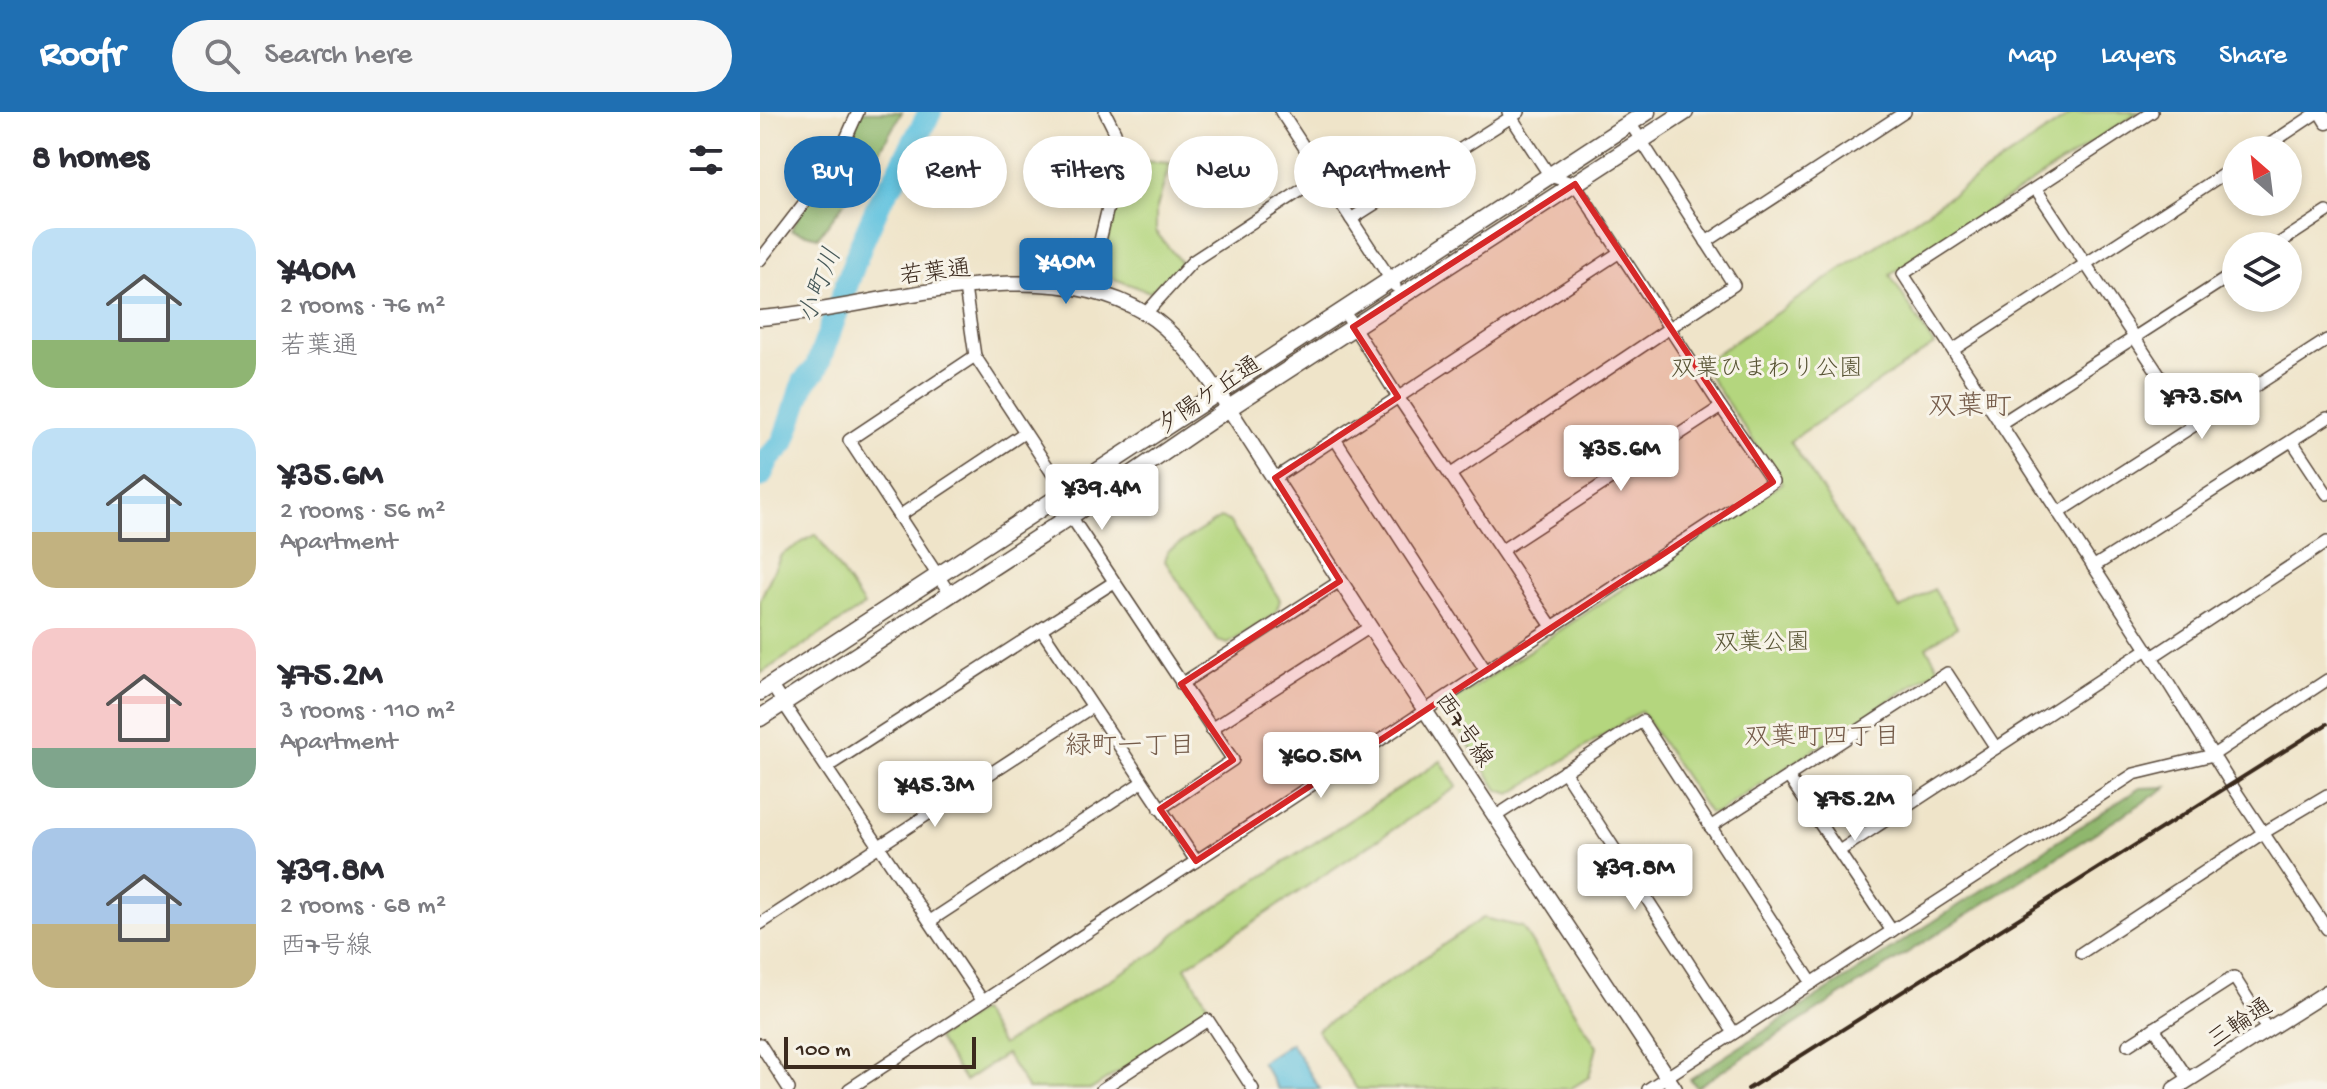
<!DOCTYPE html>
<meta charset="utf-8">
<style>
:root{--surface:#fff;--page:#f7f7f7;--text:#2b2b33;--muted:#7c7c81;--accent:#1f6fb2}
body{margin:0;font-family:"Gochi Hand","Klee One",sans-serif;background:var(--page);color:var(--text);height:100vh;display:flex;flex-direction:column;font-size:30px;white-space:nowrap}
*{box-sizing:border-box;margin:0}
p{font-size:26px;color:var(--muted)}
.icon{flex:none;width:44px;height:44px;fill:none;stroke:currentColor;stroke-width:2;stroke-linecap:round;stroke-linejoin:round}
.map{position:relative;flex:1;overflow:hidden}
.sheet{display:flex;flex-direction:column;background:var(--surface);width:760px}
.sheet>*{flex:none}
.hud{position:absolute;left:24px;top:24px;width:760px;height:72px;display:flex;gap:16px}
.needle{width:52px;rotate:332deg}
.fabs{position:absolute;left:1462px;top:24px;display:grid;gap:16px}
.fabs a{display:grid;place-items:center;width:80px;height:80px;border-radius:50%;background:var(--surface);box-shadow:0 4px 12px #0003;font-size:40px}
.scale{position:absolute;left:24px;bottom:20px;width:192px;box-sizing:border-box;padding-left:8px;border:4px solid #3b2a1e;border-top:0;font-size:22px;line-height:28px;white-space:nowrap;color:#3b2a1e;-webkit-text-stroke:6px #f7f3e8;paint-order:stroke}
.price{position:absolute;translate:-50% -68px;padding:0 18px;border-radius:8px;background:#fff;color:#222;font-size:26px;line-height:52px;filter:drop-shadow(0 2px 4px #0008)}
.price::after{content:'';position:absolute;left:50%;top:48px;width:24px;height:18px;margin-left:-12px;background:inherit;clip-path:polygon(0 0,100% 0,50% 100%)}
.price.active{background:var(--accent);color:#fff}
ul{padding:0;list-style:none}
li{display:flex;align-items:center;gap:24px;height:200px;padding:0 32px}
li span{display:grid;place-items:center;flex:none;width:224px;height:160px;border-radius:24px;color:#555}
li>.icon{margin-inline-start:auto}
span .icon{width:96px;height:96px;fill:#fffc;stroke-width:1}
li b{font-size:34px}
h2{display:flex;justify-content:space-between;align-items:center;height:96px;padding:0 32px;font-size:34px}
.chip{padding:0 28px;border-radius:36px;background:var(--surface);box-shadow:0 4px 12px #0003;font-size:28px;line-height:72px}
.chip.active{background:var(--accent);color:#fff}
header{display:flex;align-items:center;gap:48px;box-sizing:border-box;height:112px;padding:0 40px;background:var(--accent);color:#fff}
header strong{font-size:38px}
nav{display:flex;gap:44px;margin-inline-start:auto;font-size:28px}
.search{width:560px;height:72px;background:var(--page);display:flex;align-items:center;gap:20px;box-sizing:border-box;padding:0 28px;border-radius:44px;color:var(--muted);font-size:30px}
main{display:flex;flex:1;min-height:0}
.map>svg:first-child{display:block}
</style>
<header>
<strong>Roofr</strong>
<div class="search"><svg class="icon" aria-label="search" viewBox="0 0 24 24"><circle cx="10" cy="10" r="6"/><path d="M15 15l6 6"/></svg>Search here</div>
<nav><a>Map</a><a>Layers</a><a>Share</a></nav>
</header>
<main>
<section class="sheet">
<h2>8 homes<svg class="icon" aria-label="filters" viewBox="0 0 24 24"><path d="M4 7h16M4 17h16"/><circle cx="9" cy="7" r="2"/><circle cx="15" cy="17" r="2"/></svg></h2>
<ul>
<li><span style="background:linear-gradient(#bfe0f5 70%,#8fb573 0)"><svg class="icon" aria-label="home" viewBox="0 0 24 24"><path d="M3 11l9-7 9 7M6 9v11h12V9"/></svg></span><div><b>¥40M</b><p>2 rooms · 76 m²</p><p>若葉通</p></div></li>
<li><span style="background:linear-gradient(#bfe0f5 65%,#c2b280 0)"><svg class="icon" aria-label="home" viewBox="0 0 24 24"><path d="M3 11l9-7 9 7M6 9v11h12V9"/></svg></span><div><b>¥35.6M</b><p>2 rooms · 56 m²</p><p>Apartment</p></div></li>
<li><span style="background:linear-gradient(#f6c9c9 75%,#7fa58c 0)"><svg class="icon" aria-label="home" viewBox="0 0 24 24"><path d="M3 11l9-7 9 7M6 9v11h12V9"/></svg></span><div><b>¥75.2M</b><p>3 rooms · 110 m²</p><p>Apartment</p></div></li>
<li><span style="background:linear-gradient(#a9c7e8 60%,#c2b280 0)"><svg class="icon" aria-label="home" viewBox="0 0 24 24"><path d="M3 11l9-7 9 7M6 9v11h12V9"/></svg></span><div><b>¥39.8M</b><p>2 rooms · 68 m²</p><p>西7号線</p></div></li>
</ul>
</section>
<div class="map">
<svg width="1567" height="977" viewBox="0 0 1567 977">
<rect width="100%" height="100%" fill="#f7f3e8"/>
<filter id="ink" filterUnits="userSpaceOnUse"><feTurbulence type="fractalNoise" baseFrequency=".0125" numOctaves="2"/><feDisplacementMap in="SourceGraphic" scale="16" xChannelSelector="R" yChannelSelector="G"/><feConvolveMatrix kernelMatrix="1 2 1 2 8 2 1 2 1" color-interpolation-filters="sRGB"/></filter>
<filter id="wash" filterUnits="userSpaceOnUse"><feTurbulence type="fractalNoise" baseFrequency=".006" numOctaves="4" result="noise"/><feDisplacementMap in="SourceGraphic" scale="32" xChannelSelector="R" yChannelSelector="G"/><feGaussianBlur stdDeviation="1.8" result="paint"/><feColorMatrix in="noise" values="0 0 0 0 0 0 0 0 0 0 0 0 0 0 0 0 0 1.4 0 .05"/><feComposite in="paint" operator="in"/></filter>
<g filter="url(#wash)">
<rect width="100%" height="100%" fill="#efe4c9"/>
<g fill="#b4d67e" stroke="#78804e" stroke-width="2">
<polygon points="1330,0 1379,0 1130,163 1174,233 1030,329 1140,497 1174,477 1197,515 1166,535 1179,556 957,701 949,701 881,599 751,682 738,678 689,602 692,590 1022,371 941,252 1313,1"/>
<polygon points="365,48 410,51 396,99 396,120 422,152 390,180 349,165 342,156"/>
<polygon points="460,406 469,409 520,488 516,501 468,532 458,529 405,449 408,439"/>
<polygon points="56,422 104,494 0,562 0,488 21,443"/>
<polygon points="681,649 697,675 425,855 452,899 332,977 268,977 246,942 205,969 177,926 220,899 242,933 399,838 414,822"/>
<polygon points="723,806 762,815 837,935 829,965 810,977 597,977 557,918"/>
</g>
<g fill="#8fb76d" stroke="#657046" stroke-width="2">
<polygon points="94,0 142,0 107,61 58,125 31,118"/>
<polygon points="1407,675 937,975 930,967 1380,676"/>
</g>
<polygon fill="#61c2df" stroke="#4e767e" stroke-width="2" points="531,931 560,977 518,977 501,950"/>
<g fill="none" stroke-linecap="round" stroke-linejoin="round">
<polyline stroke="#61c2df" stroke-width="24" points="0,364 8,347 23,331 44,270 56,257 102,130 121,87 134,68 170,0"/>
</g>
</g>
<g filter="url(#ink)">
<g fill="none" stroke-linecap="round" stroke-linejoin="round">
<defs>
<g id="minor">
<polyline points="521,0 635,174"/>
<polyline points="1392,0 1143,162 1387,537 1471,672 1567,817"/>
<polyline points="1501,38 1558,0"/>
<polyline points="1276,77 1433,314"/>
<polyline points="591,107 759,0"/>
<polyline points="946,130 1145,0"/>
<polyline points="1515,134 1567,100"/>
<polyline points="0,148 75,51 98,0"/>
<polyline points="205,176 215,244 305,381 311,404 316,412 473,648 400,697"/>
<polyline points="328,178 360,46 355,20 345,0"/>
<polyline points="583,198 638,285 793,516"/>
<polyline points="386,201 433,149 563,64"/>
<polyline points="1193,238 1476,54"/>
<polyline points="1240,312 1476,160"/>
<polyline points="575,327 726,559"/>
<polyline points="1532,329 1567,382"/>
<polyline points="691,362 974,173 870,11"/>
<polyline points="515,366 860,140"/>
<polyline points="1298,401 1567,228"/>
<polyline points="139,404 264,321"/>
<polyline points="742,438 961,295"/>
<polyline points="1333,455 1567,306"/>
<polyline points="190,482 89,328 215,244"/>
<polyline points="281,517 436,749"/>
<polyline points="1392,545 1567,430"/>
<polyline points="421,572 580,469"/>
<polyline points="11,573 222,888"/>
<polyline points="451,617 610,515"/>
<polyline points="67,655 354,470"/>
<polyline points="804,659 974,921"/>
<polyline points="1028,664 1132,819"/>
<polyline points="736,704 882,609 1052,871"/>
<polyline points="950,715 1187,561 1236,636"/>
<polyline points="1079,739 1387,537"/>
<polyline points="170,809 382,670"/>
<polyline points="0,812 332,595"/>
<polyline points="1321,841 1503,721 1567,683"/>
<polyline points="1394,916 1429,968"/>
<polyline points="0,932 29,977"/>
<polyline points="1368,933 1474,865 1507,917"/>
<polyline points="89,977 1013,370 961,295 815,72 790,64 748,0"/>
<polyline points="342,977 448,908 493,977"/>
<polyline points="888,977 1374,662 1453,643 1567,568"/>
</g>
<g id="tertiary">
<polyline points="1561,0 1567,10"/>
<path d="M0,206C116,197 278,136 385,201C414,218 440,254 459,281L610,515L915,977"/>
<polyline points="1414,977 1567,880"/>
</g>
<g id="secondary">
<polyline points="0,580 887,0"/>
<polyline points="0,606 311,404 469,296 925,0"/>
</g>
</defs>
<use href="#minor" stroke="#564638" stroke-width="14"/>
<use href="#tertiary" stroke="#564638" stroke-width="17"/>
<use href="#secondary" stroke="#564638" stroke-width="19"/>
<use href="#minor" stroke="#fff" stroke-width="11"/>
<use href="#tertiary" stroke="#fff" stroke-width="14"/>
<use href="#secondary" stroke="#fff" stroke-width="16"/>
<polyline stroke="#3b2a1e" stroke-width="4" points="988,977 1567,612"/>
</g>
</g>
<path fill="#d62828" fill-opacity="0.2" stroke="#d62828" stroke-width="6" stroke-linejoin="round" d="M815,72L1013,370L436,749L400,697L473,648L421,572L580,469L515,366L638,285L593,215Z"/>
<g text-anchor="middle" stroke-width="6" stroke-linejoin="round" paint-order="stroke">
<g font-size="24" fill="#3b2a1e" stroke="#f7f3e8">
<text transform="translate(175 159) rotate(-7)" y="8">若葉通</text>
<text transform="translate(448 282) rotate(-34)" y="8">夕陽ケ丘通</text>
<text transform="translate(705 617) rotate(56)" y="8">西7号線</text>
<text transform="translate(1479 910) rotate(-33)" y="8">三輪通</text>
</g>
<g font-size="24" fill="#595536" stroke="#f7f3e8">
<text x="1007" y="263">双葉ひまわり公園</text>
<text x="1002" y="537">双葉公園</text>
</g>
<g font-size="26" font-style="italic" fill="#465858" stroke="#f7f3e8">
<text transform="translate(58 173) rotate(-69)" y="9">小町川</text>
</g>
<g font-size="26" fill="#755c4a" stroke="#f7f3e8">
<text x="1062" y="632">双葉町四丁目</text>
<text x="370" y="641">緑町一丁目</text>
</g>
<g font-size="28" fill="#755c4a" stroke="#f7f3e8">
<text x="1210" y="302">双葉町</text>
</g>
</g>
</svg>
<div class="fabs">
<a><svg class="needle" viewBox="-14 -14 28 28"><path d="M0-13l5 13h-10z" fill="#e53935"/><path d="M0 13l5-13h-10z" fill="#7c7c81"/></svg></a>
<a><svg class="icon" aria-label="layers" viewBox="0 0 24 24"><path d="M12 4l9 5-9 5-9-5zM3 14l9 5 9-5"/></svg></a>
</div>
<div class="scale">100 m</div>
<b class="price active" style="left:306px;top:194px">¥40M</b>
<b class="price" style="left:1442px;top:329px">¥73.5M</b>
<b class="price" style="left:861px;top:381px">¥35.6M</b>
<b class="price" style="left:342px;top:420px">¥39.4M</b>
<b class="price" style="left:561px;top:688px">¥60.5M</b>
<b class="price" style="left:175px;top:717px">¥45.3M</b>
<b class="price" style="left:1095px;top:731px">¥75.2M</b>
<b class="price" style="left:875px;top:800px">¥39.8M</b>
<div class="hud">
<a class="chip active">Buy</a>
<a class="chip">Rent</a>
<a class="chip">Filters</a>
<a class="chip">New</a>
<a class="chip">Apartment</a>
</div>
</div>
</main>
